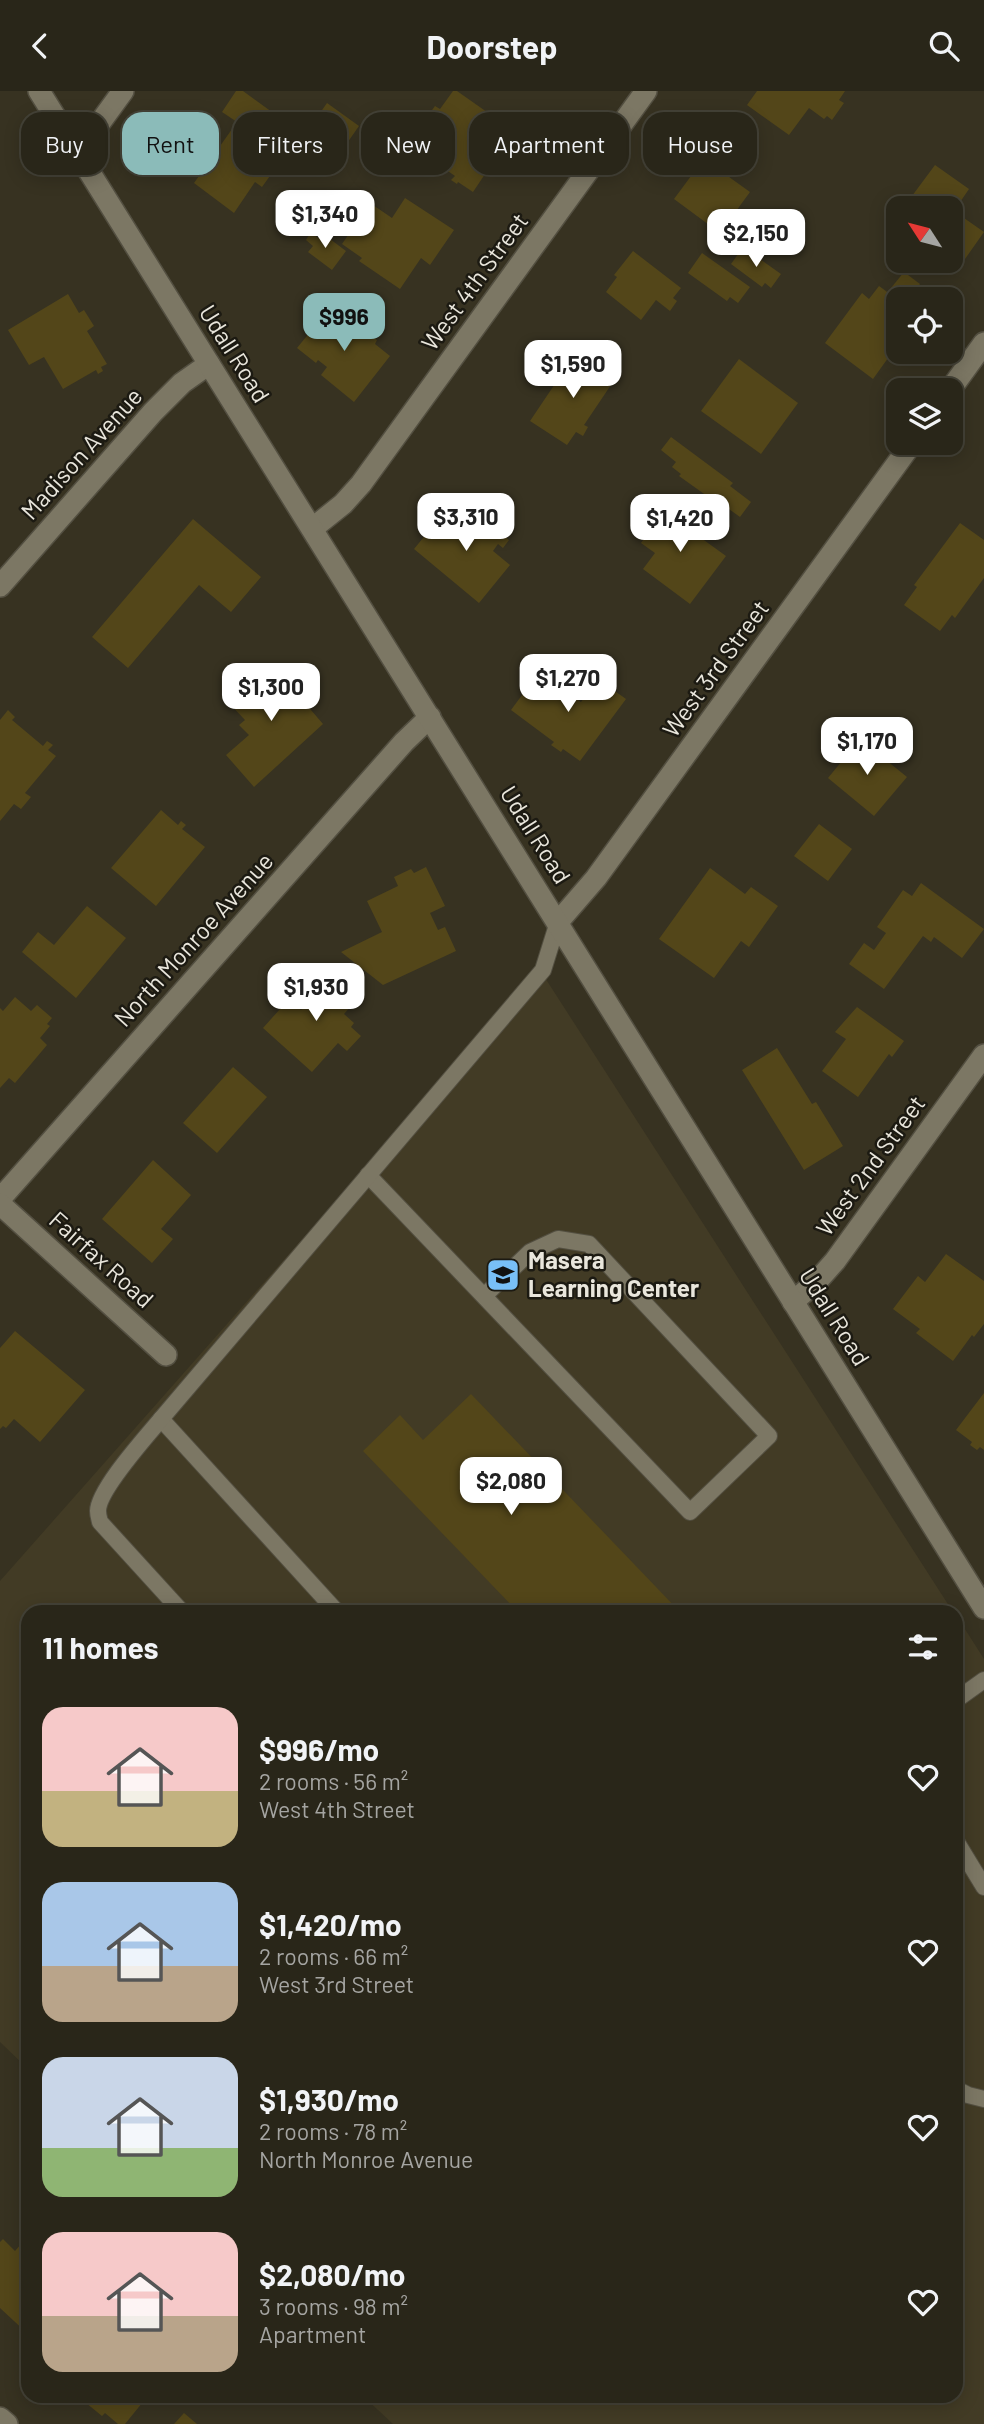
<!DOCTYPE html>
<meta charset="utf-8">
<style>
:root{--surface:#292619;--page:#312e22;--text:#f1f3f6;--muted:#a5a5a2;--line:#454338;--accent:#8bbbb9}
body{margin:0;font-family:Barlow,sans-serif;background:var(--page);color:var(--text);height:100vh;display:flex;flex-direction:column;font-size:26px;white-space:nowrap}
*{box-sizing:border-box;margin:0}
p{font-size:23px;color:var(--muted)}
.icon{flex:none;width:38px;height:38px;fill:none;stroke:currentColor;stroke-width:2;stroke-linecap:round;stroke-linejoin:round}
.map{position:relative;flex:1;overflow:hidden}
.details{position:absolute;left:21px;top:1514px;width:942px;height:798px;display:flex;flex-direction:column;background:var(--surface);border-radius:21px;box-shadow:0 4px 18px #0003,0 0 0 2px var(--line)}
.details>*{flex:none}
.hud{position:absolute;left:21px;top:21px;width:943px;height:63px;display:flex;gap:14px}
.needle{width:46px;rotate:306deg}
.buttons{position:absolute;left:886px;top:105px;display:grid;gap:14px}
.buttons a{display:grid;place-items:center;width:77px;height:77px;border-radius:14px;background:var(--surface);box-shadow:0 4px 18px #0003,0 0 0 2px var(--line);font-size:35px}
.price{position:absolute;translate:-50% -60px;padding:0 16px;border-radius:14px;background:#fff;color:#222;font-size:23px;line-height:46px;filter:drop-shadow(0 2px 4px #0008)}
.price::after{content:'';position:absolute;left:50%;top:42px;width:21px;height:16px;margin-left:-10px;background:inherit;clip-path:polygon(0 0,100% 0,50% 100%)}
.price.active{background:var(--accent);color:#111}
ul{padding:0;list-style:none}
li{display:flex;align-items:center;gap:21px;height:175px;padding:0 21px}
li span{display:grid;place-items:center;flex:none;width:196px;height:140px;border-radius:21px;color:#555}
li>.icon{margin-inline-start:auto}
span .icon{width:84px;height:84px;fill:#fffc;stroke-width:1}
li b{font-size:30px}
h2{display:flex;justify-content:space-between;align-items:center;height:84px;padding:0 21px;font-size:30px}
.tag{padding:0 24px;border-radius:21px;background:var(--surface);box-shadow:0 4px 18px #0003,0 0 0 2px var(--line);font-size:24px;line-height:63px}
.tag.active{background:var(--accent);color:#111}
header{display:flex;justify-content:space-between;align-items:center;height:91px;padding:0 21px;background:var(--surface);font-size:32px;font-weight:700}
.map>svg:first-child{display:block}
</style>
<header><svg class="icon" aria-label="back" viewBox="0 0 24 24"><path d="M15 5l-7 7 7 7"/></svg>Doorstep<svg class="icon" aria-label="search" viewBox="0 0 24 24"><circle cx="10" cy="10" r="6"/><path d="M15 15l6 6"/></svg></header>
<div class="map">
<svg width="984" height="2333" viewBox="0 0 984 2333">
<rect width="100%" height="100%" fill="#373221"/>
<g fill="#423b25">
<polygon points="540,879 953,1521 28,1521 28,1978 0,1951 0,1490"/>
<polygon points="956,1524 984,1568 984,2333 393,2333 363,2305 956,2305"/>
</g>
<g fill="#534619">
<polygon points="236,0 243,0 294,37 270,70 277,75 262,96 255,91 234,122 194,92 237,31 222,21"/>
<polygon points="453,0 457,0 514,40 473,101 458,91 457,93 451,89 455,85 413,56 427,37 422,33 435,15 440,18"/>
<polygon points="757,0 845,0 839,9 844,12 832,29 827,25 824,28 809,17 789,44 747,14"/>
<polygon points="327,12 359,35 338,65 331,60 316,80 292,62"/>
<polygon points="697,63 750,101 720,142 674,108 694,81 687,76"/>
<polygon points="935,74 969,98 954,120 984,141 965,168 958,163 954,169 950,166 950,117 920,117 909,109"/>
<polygon points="405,107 454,139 430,174 421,167 400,198 359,170 362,167 342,153 370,112 392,127"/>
<polygon points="311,141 318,147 322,142 346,160 332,179 308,161 313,155 306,149"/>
<polygon points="743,156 781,183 771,197 765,192 762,196 731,173"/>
<polygon points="633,160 681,197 673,207 677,210 670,220 656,209 641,229 606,201 617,186 614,184"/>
<polygon points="702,162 750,196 738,212 730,206 727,210 688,182"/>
<polygon points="904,181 920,193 909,208 904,208 891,197"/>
<polygon points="879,195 898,209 898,230 885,247 896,256 873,288 825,252 862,202 869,208"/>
<polygon points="68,203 79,222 84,219 94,235 87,240 107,273 101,276 103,280 98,283 96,279 63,298 44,266 29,274 8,239"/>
<polygon points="326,216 346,231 349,227 377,249 375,253 390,265 354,311 321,284 327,276 318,269 316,272 297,257 324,224 321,222"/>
<polygon points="577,263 615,288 584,334 588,336 583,345 576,341 567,354 530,330 567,275 567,278"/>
<polygon points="739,268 798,312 761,363 701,320"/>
<polygon points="671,346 733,392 730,395 751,411 740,426 715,408 714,410 679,385 681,383 672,376 676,371 661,359"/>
<polygon points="672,410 698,429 690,439 726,465 690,513 643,478 655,462 641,452"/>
<polygon points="446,419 467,437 478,423 509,449 503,457 498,453 493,460 510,474 479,512 414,458"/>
<polygon points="193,428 261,486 231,521 199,494 128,577 92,546"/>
<polygon points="960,432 984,449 984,487 955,527 952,524 940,540 904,514 917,496 914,494"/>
<polygon points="269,575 283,590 292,583 312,605 305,612 323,633 254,696 226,664 249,644 239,634 245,629 228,611"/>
<polygon points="539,581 581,611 598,588 626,608 580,670 563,658 561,661 551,654 554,651 511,619"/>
<polygon points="8,619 15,626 12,629 43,655 47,650 53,654 48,659 56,665 25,702 31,706 21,718 14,713 0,730 0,629"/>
<polygon points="860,648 907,686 874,725 828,687"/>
<polygon points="161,719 178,734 181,730 186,734 182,738 205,756 156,815 111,777"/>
<polygon points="819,733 852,758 828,790 794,765"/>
<polygon points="426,776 445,815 430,822 438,839 445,836 456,860 383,894 341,861 382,841 367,810 398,795 394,786 411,778 414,782"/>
<polygon points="710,777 745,803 751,796 778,815 749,856 741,850 714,887 659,848"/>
<polygon points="921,792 984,838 962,867 934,846 931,851 923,845 884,898 849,873 864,852 874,859 886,842 877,836 903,799 912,805"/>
<polygon points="87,815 126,847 76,907 22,861 38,841 54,854"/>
<polygon points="327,879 358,907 344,923 354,932 351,936 361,945 347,960 338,952 312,981 263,937 289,908 301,919 318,900 313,896"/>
<polygon points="15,906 31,920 37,914 52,927 47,933 50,935 40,947 47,954 15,992 9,987 0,997 0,917 3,920"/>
<polygon points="857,916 904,950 892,966 889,963 858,1006 822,980 846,948 835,941"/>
<polygon points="777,957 812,1013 816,1011 843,1055 804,1079 742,979"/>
<polygon points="233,976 267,1006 217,1062 183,1032"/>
<polygon points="153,1069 191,1104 161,1138 173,1148 152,1172 102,1128"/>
<polygon points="946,1163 984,1190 984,1233 974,1246 972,1244 953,1270 916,1242 920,1238 893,1218 918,1185 925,1191"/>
<polygon points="15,1240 85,1299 40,1351 14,1328 6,1337 3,1335 0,1338 0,1257"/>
<polygon points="984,1302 984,1359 980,1356 977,1359 970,1354 972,1351 956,1339"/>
<polygon points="471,1303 680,1521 518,1521 363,1360 400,1324 423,1349"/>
<polygon points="28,2145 28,2243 0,2217 0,2151 3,2148 15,2160"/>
<polygon points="82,2305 145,2305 147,2306 125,2333 118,2333 105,2322 102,2325 80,2307"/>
<polygon points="184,2322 197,2333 174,2333"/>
</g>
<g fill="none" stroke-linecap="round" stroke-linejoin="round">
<defs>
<g id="service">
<polyline points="368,1084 690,1421 769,1345 589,1153 558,1148 530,1161 484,1205"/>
<polyline points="161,1328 337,1521"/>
<path d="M182,1521L100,1431C99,1427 98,1424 98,1420C98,1399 146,1346 161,1328L543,879L558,831"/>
<polyline points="956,1609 984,1589"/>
<polyline points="956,1750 984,1796"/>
<polyline points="956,1998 968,2004 984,2008"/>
</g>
<g id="minor">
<polyline points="73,53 99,33 123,0"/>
<polyline points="950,299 984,252"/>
<polyline points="313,437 343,413 361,393 646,0"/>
<polyline points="0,495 153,321 182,292 209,273"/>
<polyline points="558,831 596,787 912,352"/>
<polyline points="0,1108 404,651 430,626"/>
<polyline points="0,1113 166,1264"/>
<polyline points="793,1211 819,1188 835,1170 984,964"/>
<polyline points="0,2327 7,2333"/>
</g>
<polyline id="tertiary" points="39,0 984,1517"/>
</defs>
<use href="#service" stroke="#534f41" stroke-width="18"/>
<use href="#minor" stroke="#534f41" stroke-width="24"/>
<use href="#tertiary" stroke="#534f41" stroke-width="24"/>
<use href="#service" stroke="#7c7764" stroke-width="16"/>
<use href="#minor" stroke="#7c7764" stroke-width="21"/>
<use href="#tertiary" stroke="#7c7764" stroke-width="21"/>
</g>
<defs>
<symbol id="school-square" viewBox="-11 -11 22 22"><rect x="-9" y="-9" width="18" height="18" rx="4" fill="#78bff7" stroke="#1c1a12"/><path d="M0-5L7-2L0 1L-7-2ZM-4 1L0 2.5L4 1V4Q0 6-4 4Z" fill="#111"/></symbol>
</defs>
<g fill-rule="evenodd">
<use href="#school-square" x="484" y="1165" width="38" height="38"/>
</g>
<g text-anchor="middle" stroke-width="5" stroke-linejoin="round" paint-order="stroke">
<g font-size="24" fill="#e9e6dc" stroke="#1c1a12">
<text transform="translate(475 191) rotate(-54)" y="8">West 4th Street</text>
<text transform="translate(234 263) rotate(58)" y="8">Udall Road</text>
<text transform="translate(82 363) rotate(-48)" y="8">Madison Avenue</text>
<text transform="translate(716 578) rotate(-54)" y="8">West 3rd Street</text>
<text transform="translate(535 744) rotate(58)" y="8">Udall Road</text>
<text transform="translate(194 849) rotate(-48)" y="8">North Monroe Avenue</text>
<text transform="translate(871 1075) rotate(-54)" y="8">West 2nd Street</text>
<text transform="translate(101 1169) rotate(42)" y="8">Fairfax Road</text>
<text transform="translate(834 1226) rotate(58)" y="8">Udall Road</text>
</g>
<g font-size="24" font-weight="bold" fill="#e9e6dc" stroke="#1c1a12" text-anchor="start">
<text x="528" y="1178">Masera<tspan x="528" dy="28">Learning Center</tspan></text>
</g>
</g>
</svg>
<div class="buttons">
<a><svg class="needle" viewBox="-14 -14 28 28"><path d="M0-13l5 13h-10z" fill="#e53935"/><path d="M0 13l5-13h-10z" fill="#a5a5a2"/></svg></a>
<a><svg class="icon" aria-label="locate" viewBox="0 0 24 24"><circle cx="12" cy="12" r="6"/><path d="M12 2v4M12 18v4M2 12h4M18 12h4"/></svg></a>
<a><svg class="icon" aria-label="layers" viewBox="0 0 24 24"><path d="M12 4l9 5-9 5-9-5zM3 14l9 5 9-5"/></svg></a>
</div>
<b class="price" style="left:325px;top:159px">$1,340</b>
<b class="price" style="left:756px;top:178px">$2,150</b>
<b class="price active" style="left:344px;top:262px">$996</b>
<b class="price" style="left:573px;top:309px">$1,590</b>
<b class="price" style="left:466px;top:462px">$3,310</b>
<b class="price" style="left:680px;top:463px">$1,420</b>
<b class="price" style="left:568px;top:623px">$1,270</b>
<b class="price" style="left:271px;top:632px">$1,300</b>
<b class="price" style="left:867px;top:686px">$1,170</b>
<b class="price" style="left:316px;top:932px">$1,930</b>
<b class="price" style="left:511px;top:1426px">$2,080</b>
<div class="hud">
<a class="tag">Buy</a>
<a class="tag active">Rent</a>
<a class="tag">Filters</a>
<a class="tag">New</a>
<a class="tag">Apartment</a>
<a class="tag">House</a>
</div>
<section class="details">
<h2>11 homes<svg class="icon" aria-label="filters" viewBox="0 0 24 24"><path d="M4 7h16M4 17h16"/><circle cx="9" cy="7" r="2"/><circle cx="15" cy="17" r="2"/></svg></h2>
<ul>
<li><span style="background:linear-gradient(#f6c9c9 60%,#c2b280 0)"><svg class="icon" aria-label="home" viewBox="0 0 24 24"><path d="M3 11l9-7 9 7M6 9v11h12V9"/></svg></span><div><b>$996/mo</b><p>2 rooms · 56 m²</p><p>West 4th Street</p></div><svg class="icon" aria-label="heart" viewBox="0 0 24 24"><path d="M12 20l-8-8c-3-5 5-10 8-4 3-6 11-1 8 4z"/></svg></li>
<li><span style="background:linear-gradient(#a9c7e8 60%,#b9a48a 0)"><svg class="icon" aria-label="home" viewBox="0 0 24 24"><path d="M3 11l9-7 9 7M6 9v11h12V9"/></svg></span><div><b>$1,420/mo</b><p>2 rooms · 66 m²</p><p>West 3rd Street</p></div><svg class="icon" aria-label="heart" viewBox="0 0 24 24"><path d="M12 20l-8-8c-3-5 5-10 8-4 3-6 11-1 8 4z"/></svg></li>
<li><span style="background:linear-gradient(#c9d6e8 65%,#8fb573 0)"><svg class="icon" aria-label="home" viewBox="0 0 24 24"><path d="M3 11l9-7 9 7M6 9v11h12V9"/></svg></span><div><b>$1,930/mo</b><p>2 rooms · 78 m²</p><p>North Monroe Avenue</p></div><svg class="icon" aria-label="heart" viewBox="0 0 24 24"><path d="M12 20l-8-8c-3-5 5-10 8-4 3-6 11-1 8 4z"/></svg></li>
<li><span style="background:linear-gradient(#f6c9c9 60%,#b9a48a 0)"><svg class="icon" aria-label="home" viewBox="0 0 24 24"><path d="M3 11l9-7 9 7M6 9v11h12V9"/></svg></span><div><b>$2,080/mo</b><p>3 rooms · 98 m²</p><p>Apartment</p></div><svg class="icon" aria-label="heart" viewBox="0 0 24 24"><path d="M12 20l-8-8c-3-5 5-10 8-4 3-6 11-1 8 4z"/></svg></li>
</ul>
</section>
</div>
